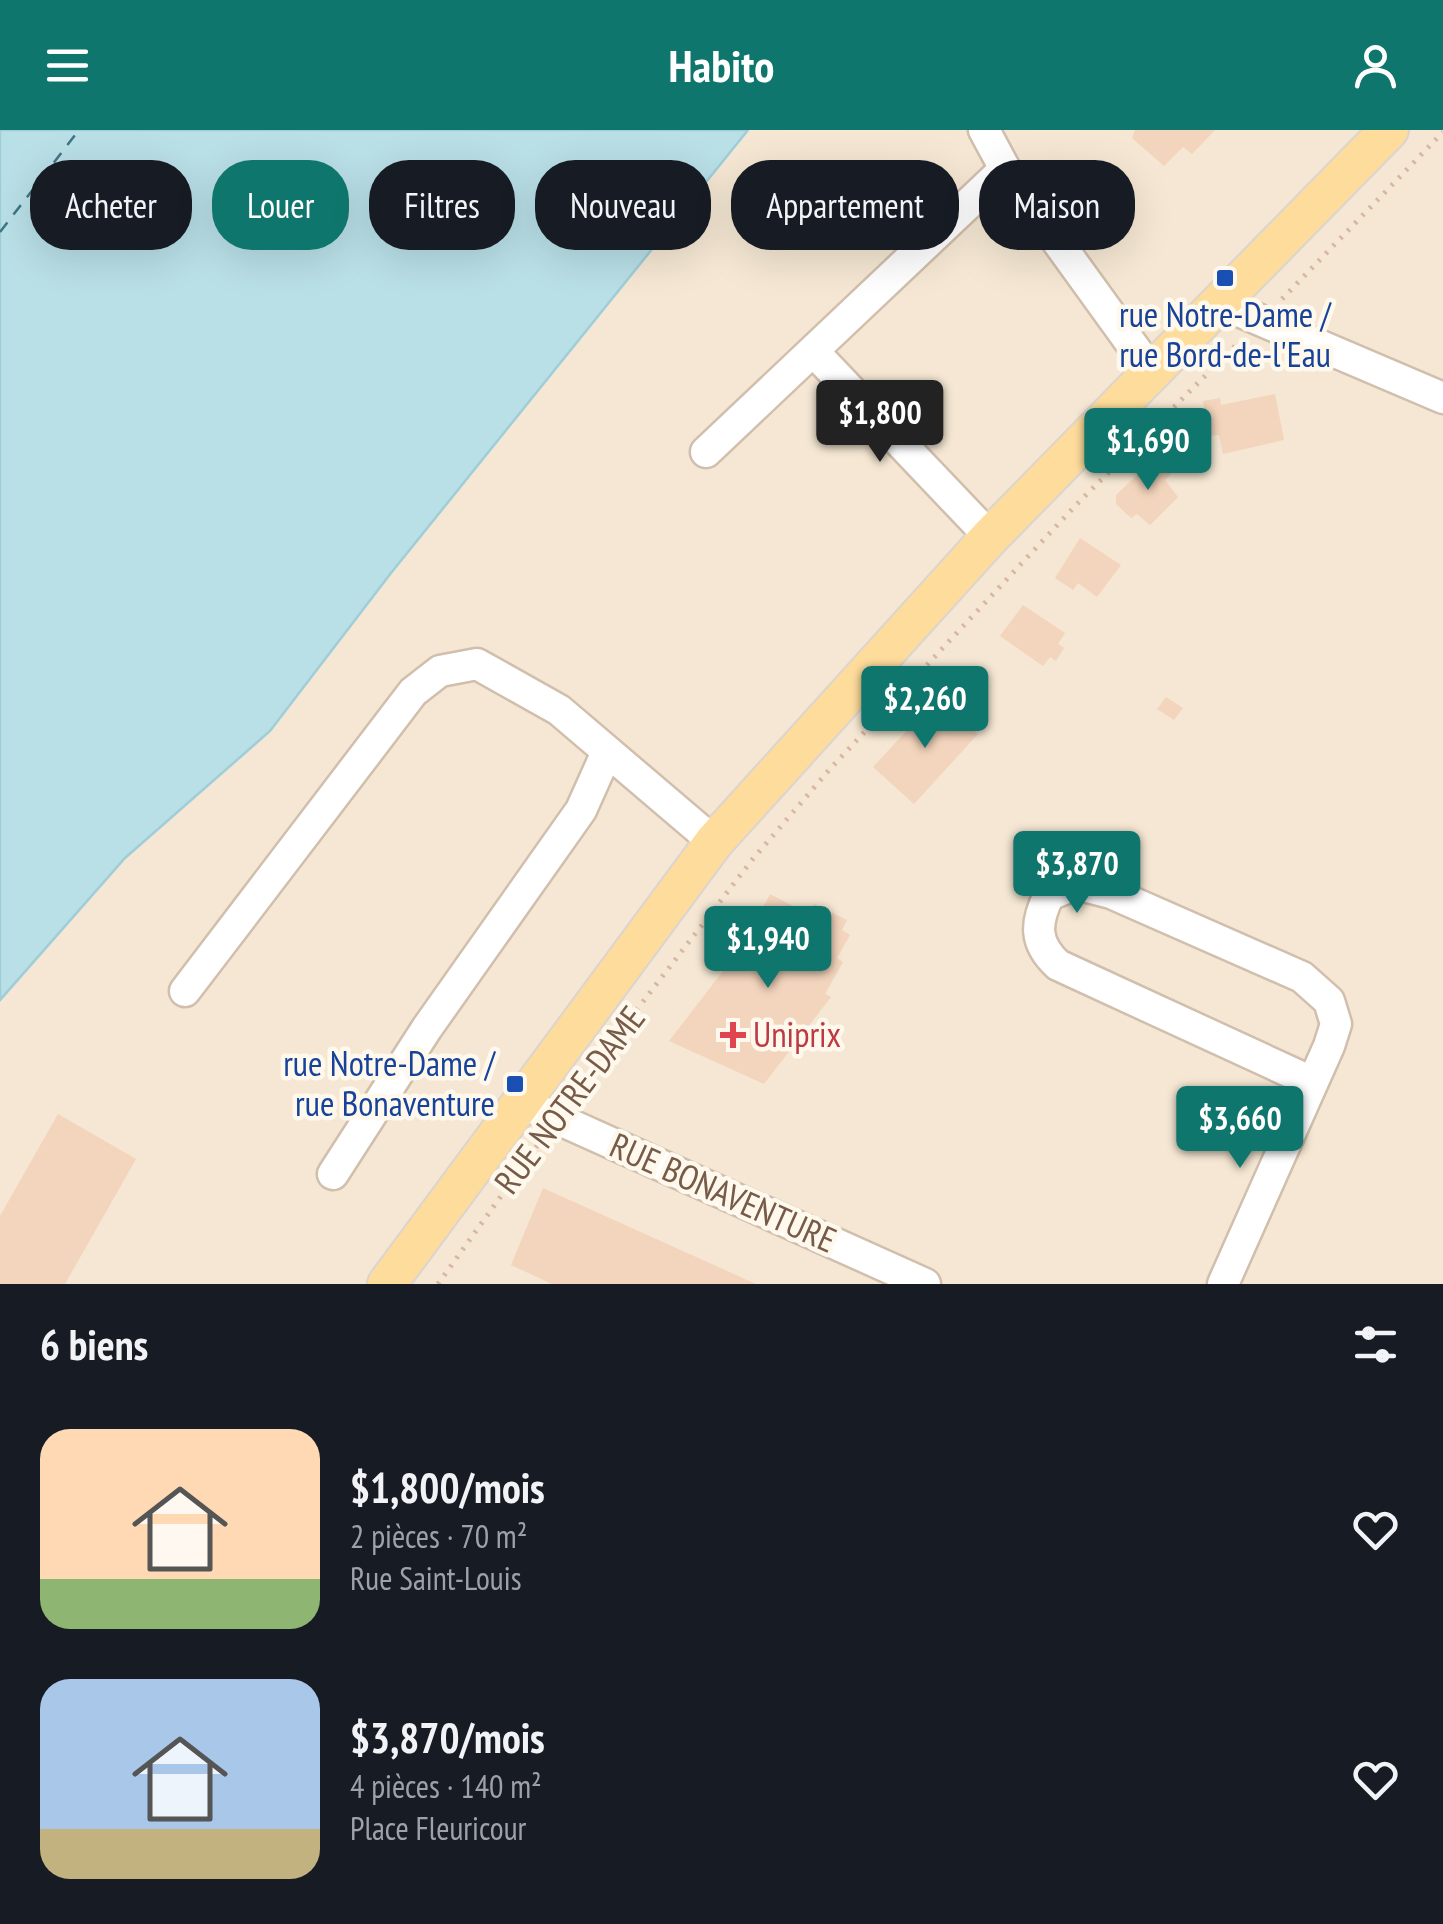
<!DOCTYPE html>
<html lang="fr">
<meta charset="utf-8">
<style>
:root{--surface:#171b24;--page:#20242c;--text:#f1f3f6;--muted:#9ea1a6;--accent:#0f766e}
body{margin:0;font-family:"PT Sans Narrow",sans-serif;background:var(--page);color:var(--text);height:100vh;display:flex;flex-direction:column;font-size:38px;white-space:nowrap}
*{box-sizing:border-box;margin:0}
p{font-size:32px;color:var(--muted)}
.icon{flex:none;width:55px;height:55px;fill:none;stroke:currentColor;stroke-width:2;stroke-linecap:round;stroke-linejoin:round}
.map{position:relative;height:1154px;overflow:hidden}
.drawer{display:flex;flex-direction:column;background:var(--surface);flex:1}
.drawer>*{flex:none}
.hud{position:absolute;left:30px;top:30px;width:1385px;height:90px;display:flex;gap:20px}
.price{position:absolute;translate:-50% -85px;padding:0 22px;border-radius:10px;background:var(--accent);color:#fff;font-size:32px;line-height:65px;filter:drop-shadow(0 2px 5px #0008)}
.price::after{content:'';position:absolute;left:50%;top:60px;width:30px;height:22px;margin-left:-15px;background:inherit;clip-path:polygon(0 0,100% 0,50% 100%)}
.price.on{background:#222;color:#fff}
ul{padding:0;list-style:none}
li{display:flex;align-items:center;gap:30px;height:250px;padding:0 40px}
li span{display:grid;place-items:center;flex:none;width:280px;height:200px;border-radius:30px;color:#555}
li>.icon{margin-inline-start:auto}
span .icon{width:120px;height:120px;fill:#fffc;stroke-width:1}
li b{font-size:42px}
h2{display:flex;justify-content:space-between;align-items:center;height:120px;padding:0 40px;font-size:42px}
.chip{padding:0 35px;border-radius:40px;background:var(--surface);box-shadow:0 10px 40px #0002;font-size:35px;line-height:90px}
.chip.on{background:var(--accent);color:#fff}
header{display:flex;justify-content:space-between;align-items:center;height:130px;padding:0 40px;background:var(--accent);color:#fff;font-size:45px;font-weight:600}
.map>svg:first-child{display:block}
</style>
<header><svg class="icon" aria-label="menu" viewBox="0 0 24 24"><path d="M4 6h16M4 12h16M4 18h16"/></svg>Habito<svg class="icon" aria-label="person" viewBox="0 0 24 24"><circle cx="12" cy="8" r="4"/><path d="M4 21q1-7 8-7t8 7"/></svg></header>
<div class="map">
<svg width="1443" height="1154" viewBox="0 0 1443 1154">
<rect width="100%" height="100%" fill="#fdf5e5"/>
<polygon fill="#f5e7d3" points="748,0 1443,0 1443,1154 0,1154 0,870 125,728 391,443"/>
<polygon fill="#b9dfe7" stroke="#9fced9" stroke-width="2.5" points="0,0 748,0 391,443 270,601 125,728 0,870"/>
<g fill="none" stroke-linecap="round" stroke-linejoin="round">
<polyline stroke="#3f7683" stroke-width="2.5" stroke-dasharray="12 10" stroke-linecap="butt" points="0,102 79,0"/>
</g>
<g fill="#f3d4bc">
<polygon points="1135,0 1215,0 1192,24 1183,17 1164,36 1132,8"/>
<polygon points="1275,264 1284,310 1223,324 1219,305 1209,306 1203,271 1220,268 1221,275"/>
<polygon points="1151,332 1165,334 1173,342 1165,350 1178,367 1150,395 1137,384 1131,388 1116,374 1116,365"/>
<polygon points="1080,408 1121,435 1097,467 1078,453 1073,460 1055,448"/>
<polygon points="1023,475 1065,503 1058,514 1064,518 1056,531 1050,527 1043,536 1000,506"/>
<polygon points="1166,567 1183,578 1174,590 1157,579"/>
<polygon points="937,568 978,604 914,674 873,637"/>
<polygon points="770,764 808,784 814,774 847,790 842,800 850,805 837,828 843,832 825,864 831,867 764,954 669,911 744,814"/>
<polygon points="58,984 136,1029 65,1154 0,1154 0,1086"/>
<polygon points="543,1058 756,1154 552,1154 511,1135"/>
</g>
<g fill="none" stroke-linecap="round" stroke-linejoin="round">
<defs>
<g id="minor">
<polyline points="984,0 1005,39 1151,241"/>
<polyline points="1220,173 1443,268"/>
<polyline points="814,222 990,407"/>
<polyline points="706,322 1005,39"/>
<polyline points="185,861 413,562 440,541 477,534 559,580 714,712"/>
<polyline points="520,972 925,1154"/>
<polyline points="333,1044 427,898 581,680 607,622"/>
<path d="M1223,1154L1329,916L1336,894L1329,871L1302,847L1111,763L1076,754L1049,765C1035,793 1034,813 1058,835L1312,952"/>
</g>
<polyline id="major" points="387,1154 714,712 990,407 1389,0"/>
</defs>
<use href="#minor" stroke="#d1bfad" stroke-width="35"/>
<use href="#major" stroke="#dcd4d0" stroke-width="42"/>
<g stroke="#d8b79f" stroke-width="5" stroke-dasharray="2.5 8" stroke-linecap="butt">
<polyline points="1282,169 1443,2"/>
<polyline points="598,930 752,730 830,639 1076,375 1239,212"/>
<polyline points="575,963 591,939"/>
<polyline points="438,1154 539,1013"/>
</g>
<use href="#minor" stroke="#fff" stroke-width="30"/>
<use href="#major" stroke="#fddc9c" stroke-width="38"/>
</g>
<g fill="#1a4fb4" stroke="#fff8ec" stroke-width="4">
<rect x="1215" y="138" width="20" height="20" rx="5"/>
<rect x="505" y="944" width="20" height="20" rx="5"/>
</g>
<path fill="#e0444e" stroke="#fff8ec" stroke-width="4" d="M728 890h10v10h10v10h-10v10h-10v-10h-10v-10h10z"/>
<g text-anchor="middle" stroke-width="9" stroke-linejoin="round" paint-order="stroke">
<g font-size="35" fill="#164399" stroke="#fff8ec">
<text x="1225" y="197">rue Notre-Dame /<tspan x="1225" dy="40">rue Bord-de-l'Eau</tspan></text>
<text x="495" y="946" text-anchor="end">rue Notre-Dame /<tspan x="495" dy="40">rue Bonaventure</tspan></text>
</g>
<g font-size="35" fill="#be3a42" stroke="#fff8ec" text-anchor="start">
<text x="753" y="917">Uniprix</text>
</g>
<g font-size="35" fill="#775b49" stroke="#fff8ec">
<text transform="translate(570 970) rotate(-53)" y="12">RUE NOTRE-DAME</text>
<text transform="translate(723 1063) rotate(24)" y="12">RUE BONAVENTURE</text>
</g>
</g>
</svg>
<b class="price on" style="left:880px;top:335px">$1,800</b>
<b class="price" style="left:1148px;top:363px">$1,690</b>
<b class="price" style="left:925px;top:621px">$2,260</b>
<b class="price" style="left:1077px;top:786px">$3,870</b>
<b class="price" style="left:768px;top:861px">$1,940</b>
<b class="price" style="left:1240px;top:1041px">$3,660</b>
<div class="hud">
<a class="chip">Acheter</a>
<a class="chip on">Louer</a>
<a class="chip">Filtres</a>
<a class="chip">Nouveau</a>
<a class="chip">Appartement</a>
<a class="chip">Maison</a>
</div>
</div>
<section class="drawer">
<h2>6 biens<svg class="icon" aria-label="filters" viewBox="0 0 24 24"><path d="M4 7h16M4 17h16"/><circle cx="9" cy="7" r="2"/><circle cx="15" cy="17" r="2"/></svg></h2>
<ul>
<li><span style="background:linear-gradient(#ffd9b3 75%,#8fb573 0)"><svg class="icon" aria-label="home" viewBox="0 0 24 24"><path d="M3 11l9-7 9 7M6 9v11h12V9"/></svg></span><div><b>$1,800/mois</b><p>2 pièces · 70 m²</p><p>Rue Saint-Louis</p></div><svg class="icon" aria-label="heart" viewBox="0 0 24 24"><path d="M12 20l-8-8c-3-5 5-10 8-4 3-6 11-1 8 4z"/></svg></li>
<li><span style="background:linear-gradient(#a9c7e8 75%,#c2b280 0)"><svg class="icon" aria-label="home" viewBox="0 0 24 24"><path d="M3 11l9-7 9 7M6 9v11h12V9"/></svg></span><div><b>$3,870/mois</b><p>4 pièces · 140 m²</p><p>Place Fleuricour</p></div><svg class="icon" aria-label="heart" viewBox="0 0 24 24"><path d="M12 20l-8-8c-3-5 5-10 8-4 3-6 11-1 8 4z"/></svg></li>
</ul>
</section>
